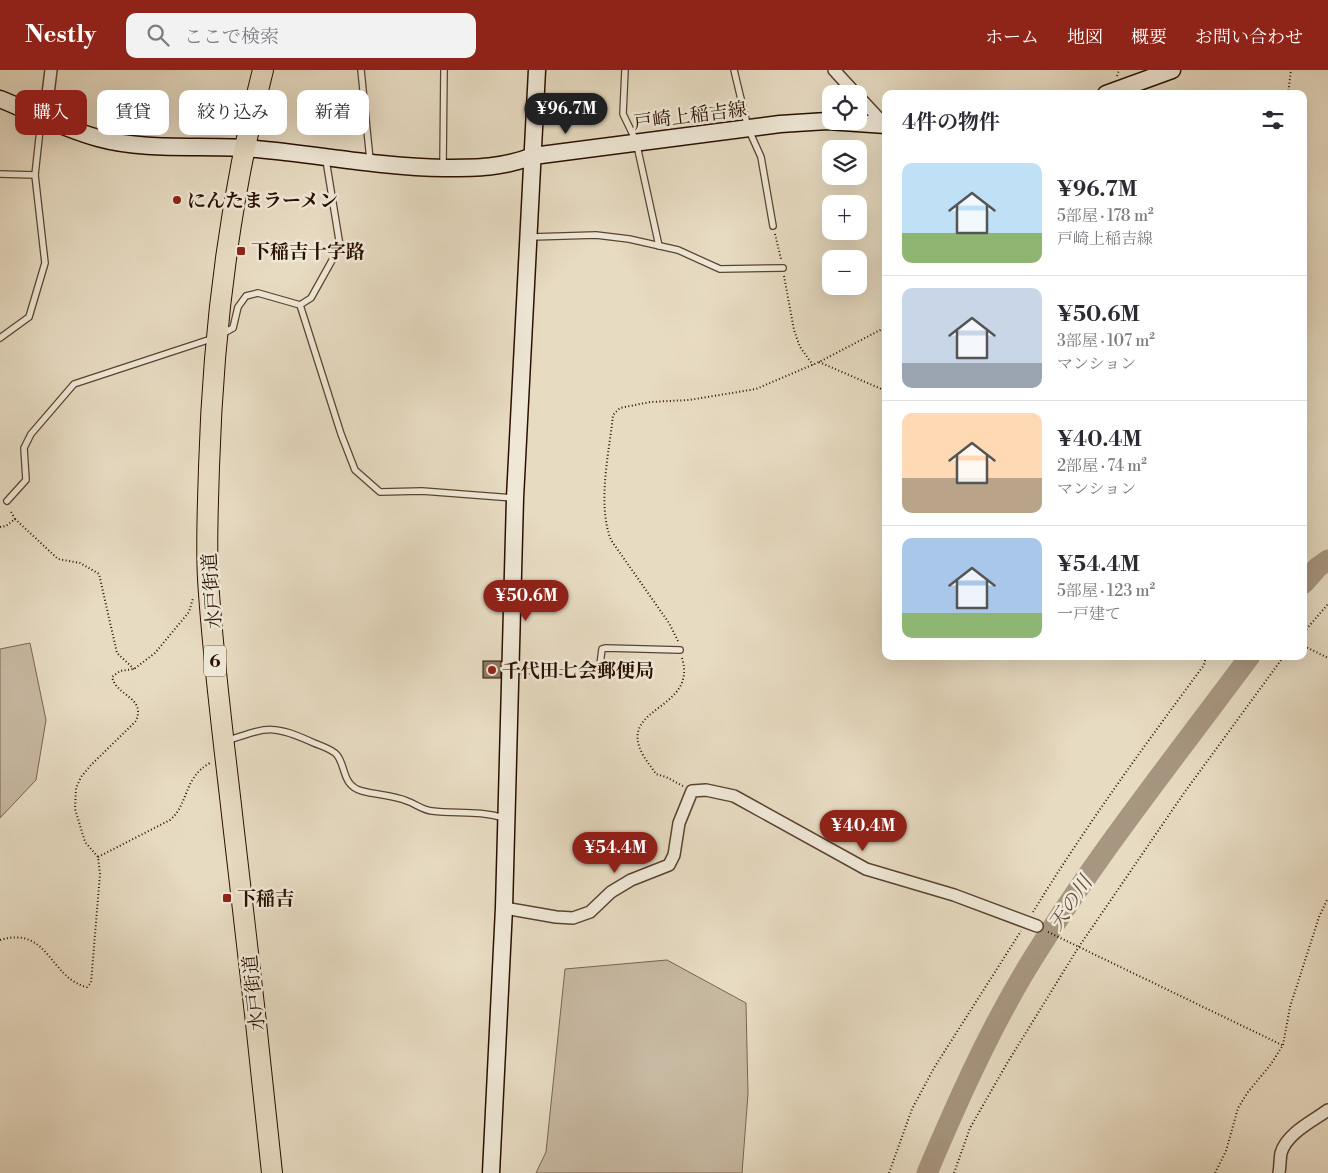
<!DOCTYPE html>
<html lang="ja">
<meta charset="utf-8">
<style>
:root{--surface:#fff;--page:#f2f2f3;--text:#2b2b33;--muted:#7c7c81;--line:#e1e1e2;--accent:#8f2418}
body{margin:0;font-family:"Libre Bodoni","Noto Serif JP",serif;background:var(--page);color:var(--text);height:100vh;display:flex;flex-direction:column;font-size:19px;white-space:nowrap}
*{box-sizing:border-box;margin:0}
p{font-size:16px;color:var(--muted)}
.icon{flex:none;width:28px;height:28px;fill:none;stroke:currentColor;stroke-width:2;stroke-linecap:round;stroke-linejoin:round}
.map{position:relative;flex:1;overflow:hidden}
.drawer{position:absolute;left:882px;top:20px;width:425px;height:570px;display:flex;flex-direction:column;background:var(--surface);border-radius:10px;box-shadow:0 5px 20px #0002}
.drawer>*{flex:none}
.guide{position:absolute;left:15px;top:20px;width:475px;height:45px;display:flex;gap:10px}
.tools{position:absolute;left:822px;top:15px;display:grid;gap:10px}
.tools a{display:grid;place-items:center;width:45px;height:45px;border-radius:10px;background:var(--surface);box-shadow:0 5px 20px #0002;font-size:25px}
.price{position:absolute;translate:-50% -42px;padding:0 11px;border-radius:18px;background:var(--accent);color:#fff;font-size:16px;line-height:32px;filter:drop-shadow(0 1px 2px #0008)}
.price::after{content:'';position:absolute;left:50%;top:30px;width:15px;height:11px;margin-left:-8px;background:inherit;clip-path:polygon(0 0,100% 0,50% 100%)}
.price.active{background:#222;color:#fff}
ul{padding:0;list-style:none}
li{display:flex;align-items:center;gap:15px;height:125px;padding:0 20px}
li+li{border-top:1px solid var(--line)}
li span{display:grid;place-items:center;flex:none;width:140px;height:100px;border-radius:10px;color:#555}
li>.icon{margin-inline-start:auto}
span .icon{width:60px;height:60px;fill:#fffc;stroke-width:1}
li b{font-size:21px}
h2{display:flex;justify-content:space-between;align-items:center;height:60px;padding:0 20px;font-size:21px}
.chip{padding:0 18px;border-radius:10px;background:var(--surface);box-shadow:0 5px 20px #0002;font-size:18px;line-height:45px}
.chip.active{background:var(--accent);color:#fff}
header{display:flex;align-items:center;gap:30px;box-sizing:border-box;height:70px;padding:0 25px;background:var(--accent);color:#fff}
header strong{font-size:24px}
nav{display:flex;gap:28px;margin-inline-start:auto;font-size:18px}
.search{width:350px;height:45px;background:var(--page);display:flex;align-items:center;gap:12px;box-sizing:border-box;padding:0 18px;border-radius:10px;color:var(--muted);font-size:19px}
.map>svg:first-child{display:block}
</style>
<header>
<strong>Nestly</strong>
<div class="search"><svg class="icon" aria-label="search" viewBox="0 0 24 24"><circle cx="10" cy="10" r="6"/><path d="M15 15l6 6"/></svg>ここで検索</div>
<nav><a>ホーム</a><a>地図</a><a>概要</a><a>お問い合わせ</a></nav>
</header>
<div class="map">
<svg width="1328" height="1103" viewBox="0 0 1328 1103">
<rect width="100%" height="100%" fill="#e7dbc2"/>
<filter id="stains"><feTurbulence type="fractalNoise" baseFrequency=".004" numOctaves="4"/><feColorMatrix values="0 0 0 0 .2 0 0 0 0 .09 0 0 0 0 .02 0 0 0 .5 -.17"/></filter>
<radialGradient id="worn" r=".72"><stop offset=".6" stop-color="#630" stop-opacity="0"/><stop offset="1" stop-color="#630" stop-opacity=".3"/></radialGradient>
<g fill="#c7b8a1" stroke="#796451">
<polygon points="30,573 46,650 36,710 0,748 0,579"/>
<polygon points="667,890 746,933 748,1024 742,1103 536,1103 546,1082 565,899"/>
</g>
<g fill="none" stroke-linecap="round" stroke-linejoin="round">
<g stroke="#a79680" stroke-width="21">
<polyline points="1304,513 1318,497 1328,490"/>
<path d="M927,1103C956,1035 986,967 1024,903C1091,792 1173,690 1250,586"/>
</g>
</g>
<rect fill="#8d7a65" stroke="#2b1001" x="483" y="591" width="18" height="17"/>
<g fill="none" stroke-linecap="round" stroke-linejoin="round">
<defs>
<g id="lane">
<polyline points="361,0 370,90"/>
<polyline points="625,0 623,44 636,71 659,176"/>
<polyline points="734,0 748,58 761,87 773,156"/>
<polyline points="443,95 444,0"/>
<polyline points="0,104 35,105 41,50"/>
<polyline points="531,167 596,165 629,169 678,180 720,199 783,198"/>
<polyline points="300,235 341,364 355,400 380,422 422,421 513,428"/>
<polyline points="222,264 233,258 238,237 246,226 258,223 300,235 311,228 340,176 326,90"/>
<polyline points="0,268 29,247 45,193 35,105"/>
<polyline points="7,431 26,410 24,378 31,364 74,314 214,268"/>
<polyline points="511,600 599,602 602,579 606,578 680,580"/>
<path d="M226,671C268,657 273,654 314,673C321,676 332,679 337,685C346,696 342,716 362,721C377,725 393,725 407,731C416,734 422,740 432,741C456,744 480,740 504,748"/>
</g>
<g id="street">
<polyline points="834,0 856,24"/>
<polyline points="859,27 884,54"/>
<polyline points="45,48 51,0"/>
<polyline points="504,838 556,847 573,848 590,842 611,822 631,810 669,795 674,785 679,753 692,721 706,720 734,726 866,799 954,825 1037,856"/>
<path d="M1279,1103C1280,1097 1280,1089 1281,1083C1287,1063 1313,1051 1328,1040"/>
</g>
<g id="secondary">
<polyline points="1106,24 1172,0"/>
<path d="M0,29C32,42 64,59 98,68C145,81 197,75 245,78C311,83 377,97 444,98C477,98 502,98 533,86L780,54L827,51L886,55"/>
<polyline points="491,1103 504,838 515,428 537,0"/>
</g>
<path id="highway" d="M263,0C229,130 213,263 209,397C208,435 206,472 208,509C213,591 224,672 233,753C247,870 260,986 272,1103"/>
</defs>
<use href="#lane" stroke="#5a4331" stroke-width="8"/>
<use href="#street" stroke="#5a4331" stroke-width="14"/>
<use href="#secondary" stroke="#2b1001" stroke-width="19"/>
<use href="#highway" stroke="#2b1001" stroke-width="22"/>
<g stroke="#2b1001" stroke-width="2" stroke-dasharray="1 2.5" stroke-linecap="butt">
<polyline points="1117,6 1119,0"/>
<polyline points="1288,24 1291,0"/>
<polyline points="775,164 781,189"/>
<polyline points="784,206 794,260 800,277 813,295"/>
<polyline points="819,292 886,321"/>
<polyline points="15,449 58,489 80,493 99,504 117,583 134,599"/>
<polyline points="0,457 6,456 15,449 10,440"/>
<polyline points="1304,562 1328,534"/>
<path d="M678,571L669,553L611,470C597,434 609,384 613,345L620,338L650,332L689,330L756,319L819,292L886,257"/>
<polyline points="1304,576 1328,588"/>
<path d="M682,588C698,641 616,636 643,685C647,692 652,698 656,704L666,707L683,716"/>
<path d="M98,787L170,750C189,734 183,708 210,693"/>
<path d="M1033,842C1085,757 1144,676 1204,595L1206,586"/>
<polyline points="1048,862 1282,975"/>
<path d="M0,870C49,855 50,909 87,917L91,913L100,804L98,787L85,772L75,739L76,718L81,707L91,695L136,651C146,627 117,627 112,607L120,601L134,599L155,583L189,542L193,528"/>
<polyline points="889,1103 912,1039 934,998 1021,861"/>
<polyline points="954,1103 970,1058 1006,995 1078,878 1184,723 1284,586"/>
<polyline points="1215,1103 1226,1081 1238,1038 1248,1022 1271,994 1283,975 1290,937 1319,847 1328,828"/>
</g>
<use href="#lane" stroke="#efe8d7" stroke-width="5.5"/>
<use href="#street" stroke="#efe8d7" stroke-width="11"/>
<use href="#secondary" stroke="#efe8d7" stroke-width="16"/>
<use href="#highway" stroke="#e7dbc2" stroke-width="20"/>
</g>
<g fill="#8f2418" stroke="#efe8d7" stroke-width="2">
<circle cx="177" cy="130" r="5"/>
<rect x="236" y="176" width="10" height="10" rx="2.5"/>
<circle cx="492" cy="600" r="5"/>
<rect x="222" y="823" width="10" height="10" rx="2.5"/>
</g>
<g text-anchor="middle" stroke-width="5" stroke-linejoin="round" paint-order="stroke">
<rect fill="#efe8d7" stroke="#665141" stroke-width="1" x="204" y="575.5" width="22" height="31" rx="4"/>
<g font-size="18" font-weight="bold" fill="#2b1001">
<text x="215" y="597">6</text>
</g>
<g font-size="19" fill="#2b1001" stroke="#efe8d7">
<text transform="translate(690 45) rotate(-7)" y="7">戸崎上稲吉線</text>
<text transform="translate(211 521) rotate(-94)" y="7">水戸街道</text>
<text transform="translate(253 923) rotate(-96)" y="7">水戸街道</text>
</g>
<g font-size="19" font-weight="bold" fill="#2b1001" stroke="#efe8d7" text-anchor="start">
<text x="187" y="137">にんたまラーメン</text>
<text x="251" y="188">下稲吉十字路</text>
<text x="502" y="607">千代田七会郵便局</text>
<text x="237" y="835">下稲吉</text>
</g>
<g font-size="20" font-style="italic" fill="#634c3a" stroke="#efe8d7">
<text transform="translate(1070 833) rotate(-56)" y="7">天の川</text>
</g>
</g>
<rect width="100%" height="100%" filter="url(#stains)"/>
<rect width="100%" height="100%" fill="url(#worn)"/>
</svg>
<div class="tools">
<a><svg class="icon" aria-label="locate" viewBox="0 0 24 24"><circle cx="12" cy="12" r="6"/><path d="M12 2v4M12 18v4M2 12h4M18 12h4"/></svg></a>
<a><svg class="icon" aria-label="layers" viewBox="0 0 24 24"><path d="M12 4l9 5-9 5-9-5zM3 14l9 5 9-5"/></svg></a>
<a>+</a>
<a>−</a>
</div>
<b class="price active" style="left:566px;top:65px">¥96.7M</b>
<b class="price" style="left:526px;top:552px">¥50.6M</b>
<b class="price" style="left:863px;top:782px">¥40.4M</b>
<b class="price" style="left:615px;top:804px">¥54.4M</b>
<div class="guide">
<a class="chip active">購入</a>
<a class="chip">賃貸</a>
<a class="chip">絞り込み</a>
<a class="chip">新着</a>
</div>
<section class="drawer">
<h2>4件の物件<svg class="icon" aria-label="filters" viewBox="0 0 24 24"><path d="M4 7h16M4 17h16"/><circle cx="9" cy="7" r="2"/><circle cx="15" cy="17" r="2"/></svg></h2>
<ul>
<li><span style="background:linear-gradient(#bfe0f5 70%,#8fb573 0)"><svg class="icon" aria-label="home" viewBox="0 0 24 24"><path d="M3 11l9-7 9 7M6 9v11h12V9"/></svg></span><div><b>¥96.7M</b><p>5部屋 · 178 m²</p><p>戸崎上稲吉線</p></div></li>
<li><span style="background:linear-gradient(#c9d6e8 75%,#9aa5b1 0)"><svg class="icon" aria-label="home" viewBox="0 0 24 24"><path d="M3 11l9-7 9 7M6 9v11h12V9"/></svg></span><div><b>¥50.6M</b><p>3部屋 · 107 m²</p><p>マンション</p></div></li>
<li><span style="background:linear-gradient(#ffd9b3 65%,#b9a48a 0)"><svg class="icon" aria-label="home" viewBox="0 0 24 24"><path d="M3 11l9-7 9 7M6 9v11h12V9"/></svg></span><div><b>¥40.4M</b><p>2部屋 · 74 m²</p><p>マンション</p></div></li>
<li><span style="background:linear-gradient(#a9c7e8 75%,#8fb573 0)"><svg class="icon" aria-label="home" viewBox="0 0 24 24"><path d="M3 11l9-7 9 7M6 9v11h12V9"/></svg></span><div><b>¥54.4M</b><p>5部屋 · 123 m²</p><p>一戸建て</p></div></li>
</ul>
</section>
</div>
